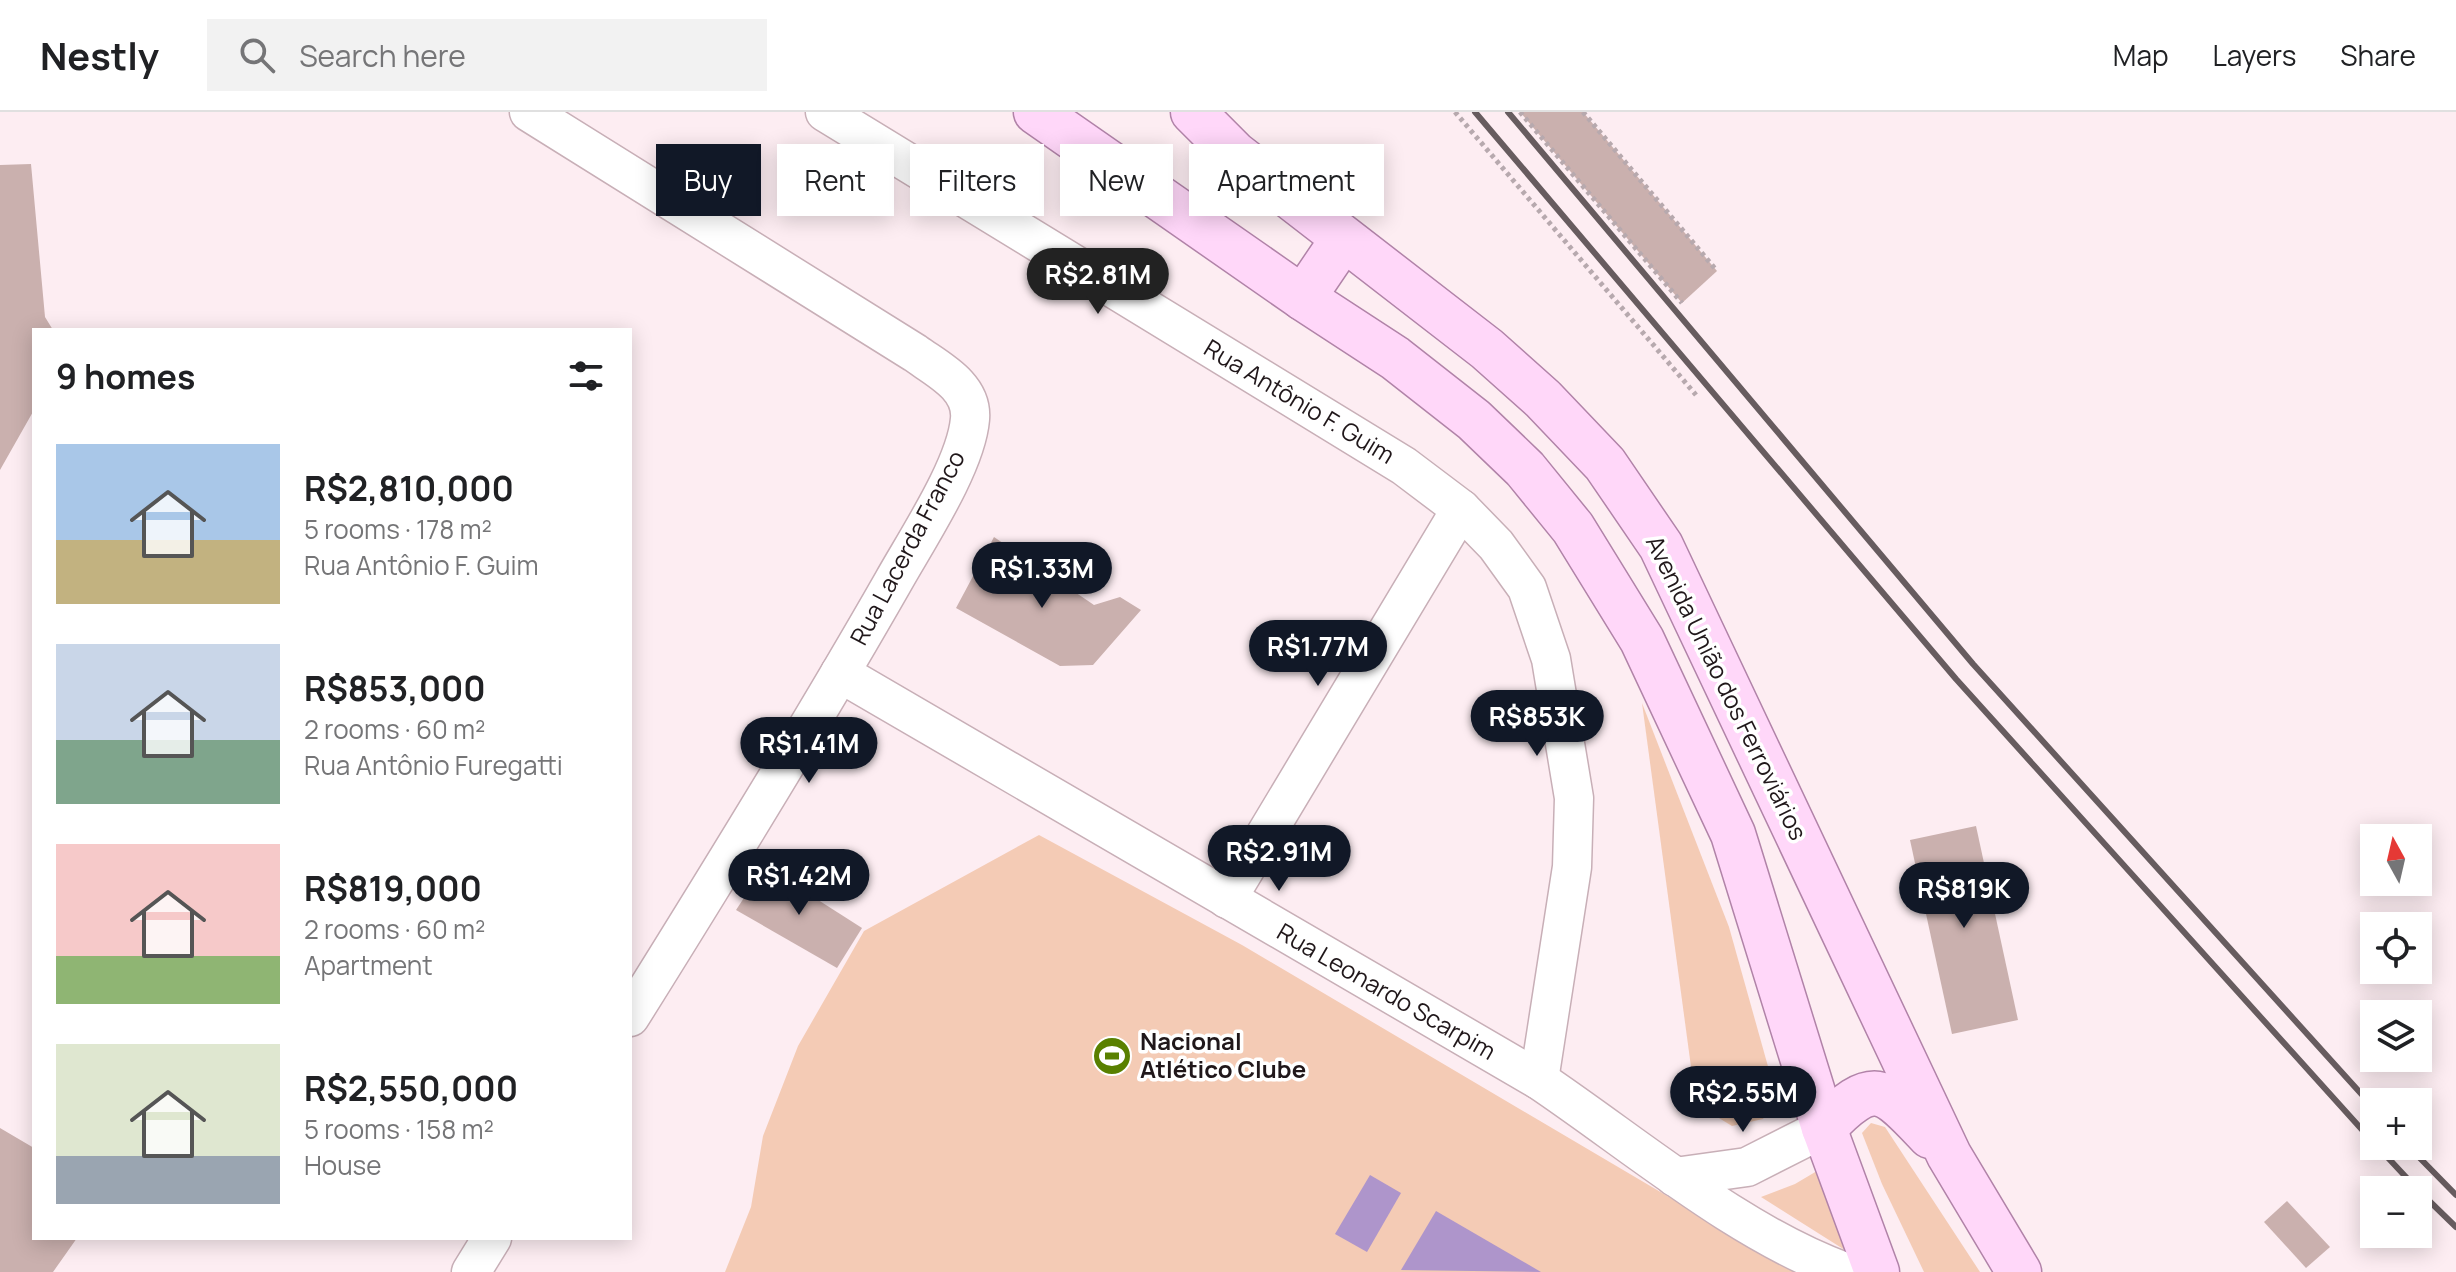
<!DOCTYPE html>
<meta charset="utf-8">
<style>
:root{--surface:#fff;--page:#f2f2f2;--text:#202124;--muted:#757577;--line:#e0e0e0;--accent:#111827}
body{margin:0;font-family:Manrope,sans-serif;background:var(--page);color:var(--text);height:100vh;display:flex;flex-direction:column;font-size:30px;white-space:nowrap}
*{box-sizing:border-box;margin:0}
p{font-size:26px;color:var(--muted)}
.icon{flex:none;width:44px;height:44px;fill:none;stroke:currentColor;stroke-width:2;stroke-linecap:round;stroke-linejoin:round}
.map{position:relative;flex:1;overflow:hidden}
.panel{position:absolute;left:32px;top:216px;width:600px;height:912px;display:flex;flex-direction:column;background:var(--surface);border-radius:0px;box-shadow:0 4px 20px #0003}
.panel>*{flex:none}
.top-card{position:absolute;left:656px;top:32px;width:760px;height:72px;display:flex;gap:16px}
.needle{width:52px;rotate:352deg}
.fabs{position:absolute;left:2360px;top:712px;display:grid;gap:16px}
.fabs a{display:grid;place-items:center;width:72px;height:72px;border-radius:0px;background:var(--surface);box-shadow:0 4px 20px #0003;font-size:40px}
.price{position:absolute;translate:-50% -68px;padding:0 18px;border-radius:28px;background:var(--accent);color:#fff;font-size:26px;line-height:52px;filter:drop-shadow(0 2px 4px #0008)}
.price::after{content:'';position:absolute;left:50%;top:48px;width:24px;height:18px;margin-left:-12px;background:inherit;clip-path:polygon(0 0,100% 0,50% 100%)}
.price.selected{background:#222;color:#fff}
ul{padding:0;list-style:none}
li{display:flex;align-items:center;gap:24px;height:200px;padding:0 24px}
li span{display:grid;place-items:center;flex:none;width:224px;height:160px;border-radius:0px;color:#555}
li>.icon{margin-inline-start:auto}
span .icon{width:96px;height:96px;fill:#fffc;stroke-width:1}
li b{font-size:34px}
h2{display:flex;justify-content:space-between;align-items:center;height:96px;padding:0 24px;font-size:34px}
.pill{padding:0 28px;border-radius:0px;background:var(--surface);box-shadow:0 4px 20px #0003;font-size:28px;line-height:72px}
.pill.selected{background:var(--accent);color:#fff}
header{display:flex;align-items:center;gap:48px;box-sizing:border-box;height:112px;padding:0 40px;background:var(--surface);border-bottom:2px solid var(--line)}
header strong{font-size:38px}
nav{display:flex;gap:44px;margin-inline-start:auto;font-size:28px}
.search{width:560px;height:72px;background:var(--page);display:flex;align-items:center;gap:20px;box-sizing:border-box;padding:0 28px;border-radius:0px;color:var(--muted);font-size:30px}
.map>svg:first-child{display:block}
</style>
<header>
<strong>Nestly</strong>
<div class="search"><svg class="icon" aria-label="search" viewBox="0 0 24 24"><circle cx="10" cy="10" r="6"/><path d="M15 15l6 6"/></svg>Search here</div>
<nav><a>Map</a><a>Layers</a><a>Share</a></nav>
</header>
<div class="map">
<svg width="2456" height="1160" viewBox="0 0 2456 1160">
<rect width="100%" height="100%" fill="#fdedf2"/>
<g fill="#f4cbb5">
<polygon points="1642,591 1729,815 1776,983 1763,1007 1732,1014 1696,992"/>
<polygon points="1039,723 1242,833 1796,1160 725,1160 751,1095 763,1024 798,934 864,819"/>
<polygon points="1871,1011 1885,1015 1980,1160 1924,1160 1882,1072 1862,1021"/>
<polygon points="1822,1056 1848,1140 1761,1085 1795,1072"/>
</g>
<g fill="#ae95cb">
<polygon points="1370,1063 1401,1081 1367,1140 1335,1122"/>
<polygon points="1436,1099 1541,1160 1401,1158"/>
</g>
<g fill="#cab0ae">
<polygon points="1520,0 1583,0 1717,159 1682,191"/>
<polygon points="31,52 45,205 53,218 34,218 34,298 0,358 0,53"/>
<polygon points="994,425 1094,493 1120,485 1141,498 1093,553 1060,554 956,496"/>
<polygon points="1976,714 2018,908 1952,922 1910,728"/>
<polygon points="765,754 862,816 837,856 736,798"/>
<polygon points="0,1016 34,1036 34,1126 77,1126 53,1160 0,1160"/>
<polygon points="2287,1089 2330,1135 2306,1156 2264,1110"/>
</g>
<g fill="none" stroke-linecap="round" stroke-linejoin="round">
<defs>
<g id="street">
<path d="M529,0L915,241C937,257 973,274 970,307C966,354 917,427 893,470C809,617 720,761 630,905"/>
<polyline points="825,0 1404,354 1461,397 1496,433 1527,476 1551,547 1574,686 1572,755 1539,968"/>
<path d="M840,561L1539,968C1634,1032 1738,1121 1845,1160"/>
<polyline points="1227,787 1461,397"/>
<polyline points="1675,1065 1747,1055 1824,1016"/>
<polyline points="471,1160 492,1126"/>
</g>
<g id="primary">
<polyline points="1036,0 1303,186 1395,246 1474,308 1525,357 1573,416 1642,528 1733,722 1824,1016 1877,1160"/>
<polyline points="1193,0 1235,42 1487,237 1543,287 1605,352 1661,434 1949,1043 2019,1160"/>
<polyline points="1303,186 1343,127"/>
<path d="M1824,1016C1875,961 1886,978 1930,1024"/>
</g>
</defs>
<use href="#street" stroke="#c8afb7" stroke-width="41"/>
<use href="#primary" stroke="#b183a8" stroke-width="47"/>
<g stroke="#b7a9ae" stroke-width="5" stroke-dasharray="4 4" stroke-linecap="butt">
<polyline points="1455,0 1696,283"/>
<polyline points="1520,0 1682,191"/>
<polyline points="1583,0 1717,159"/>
</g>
<use href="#street" stroke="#fff" stroke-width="38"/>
<use href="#primary" stroke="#ffd7f9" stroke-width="44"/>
<g stroke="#675c5f" stroke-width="6">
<polyline points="1475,0 1956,567 2374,1031"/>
<polyline points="1508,0 1973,552 2374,996"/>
<polyline points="2377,1034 2418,1078"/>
<polyline points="2408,1034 2456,1083"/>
<polyline points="2418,1078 2456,1115"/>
</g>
</g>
<defs>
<symbol id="stadium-disc" viewBox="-11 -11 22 22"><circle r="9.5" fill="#598000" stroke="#fff"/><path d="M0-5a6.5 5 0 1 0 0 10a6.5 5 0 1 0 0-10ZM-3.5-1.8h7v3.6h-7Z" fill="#fff"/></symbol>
</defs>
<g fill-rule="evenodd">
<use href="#stadium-disc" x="1090" y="922" width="44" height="44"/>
</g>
<g text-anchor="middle" stroke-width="7" stroke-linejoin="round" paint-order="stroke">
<g font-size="24" fill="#20171a" stroke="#fff">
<text transform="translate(1299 290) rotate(31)" y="8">Rua Antônio F. Guim</text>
<text transform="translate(908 436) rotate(-62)" y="8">Rua Lacerda Franco</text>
<text transform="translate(1726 576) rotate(64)" y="8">Avenida União dos Ferroviários</text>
<text transform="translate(1386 880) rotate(30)" y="8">Rua Leonardo Scarpim</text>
</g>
<g font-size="24" font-weight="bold" fill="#20171a" stroke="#fff" text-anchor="start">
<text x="1140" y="938">Nacional<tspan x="1140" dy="28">Atlético Clube</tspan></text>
</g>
</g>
</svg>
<div class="fabs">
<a><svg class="needle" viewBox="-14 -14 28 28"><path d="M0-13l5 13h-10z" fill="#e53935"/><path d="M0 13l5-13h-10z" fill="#757577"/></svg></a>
<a><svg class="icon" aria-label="locate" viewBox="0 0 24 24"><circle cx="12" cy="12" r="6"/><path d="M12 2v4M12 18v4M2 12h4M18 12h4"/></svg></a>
<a><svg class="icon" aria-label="layers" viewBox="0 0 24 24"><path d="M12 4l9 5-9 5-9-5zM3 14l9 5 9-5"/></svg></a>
<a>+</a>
<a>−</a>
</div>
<b class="price selected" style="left:1098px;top:204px">R$2.81M</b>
<b class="price" style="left:1042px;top:498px">R$1.33M</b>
<b class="price" style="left:1318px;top:576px">R$1.77M</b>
<b class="price" style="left:1537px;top:646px">R$853K</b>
<b class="price" style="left:809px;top:673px">R$1.41M</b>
<b class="price" style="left:1279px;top:781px">R$2.91M</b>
<b class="price" style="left:799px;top:805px">R$1.42M</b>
<b class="price" style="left:1964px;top:818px">R$819K</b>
<b class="price" style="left:1743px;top:1022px">R$2.55M</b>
<div class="top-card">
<a class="pill selected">Buy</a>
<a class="pill">Rent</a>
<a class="pill">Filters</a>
<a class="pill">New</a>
<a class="pill">Apartment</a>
</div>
<section class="panel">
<h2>9 homes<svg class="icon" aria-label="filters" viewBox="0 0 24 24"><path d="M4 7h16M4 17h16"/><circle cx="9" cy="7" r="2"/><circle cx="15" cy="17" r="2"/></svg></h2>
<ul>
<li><span style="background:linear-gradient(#a9c7e8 60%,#c2b280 0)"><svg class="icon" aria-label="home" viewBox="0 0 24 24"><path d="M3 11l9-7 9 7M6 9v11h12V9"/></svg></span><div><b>R$2,810,000</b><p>5 rooms · 178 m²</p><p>Rua Antônio F. Guim</p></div></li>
<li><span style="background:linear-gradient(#c9d6e8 60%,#7fa58c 0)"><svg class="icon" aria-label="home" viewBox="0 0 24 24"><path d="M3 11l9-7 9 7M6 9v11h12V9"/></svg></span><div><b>R$853,000</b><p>2 rooms · 60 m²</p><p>Rua Antônio Furegatti</p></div></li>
<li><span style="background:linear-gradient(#f6c9c9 70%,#8fb573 0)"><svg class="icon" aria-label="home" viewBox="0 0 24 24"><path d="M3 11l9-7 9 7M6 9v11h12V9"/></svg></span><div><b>R$819,000</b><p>2 rooms · 60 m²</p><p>Apartment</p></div></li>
<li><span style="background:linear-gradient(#dfe7d0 70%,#9aa5b1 0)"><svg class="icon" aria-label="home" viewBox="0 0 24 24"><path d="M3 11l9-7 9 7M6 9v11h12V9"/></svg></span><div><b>R$2,550,000</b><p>5 rooms · 158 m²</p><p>House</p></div></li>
</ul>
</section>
</div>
